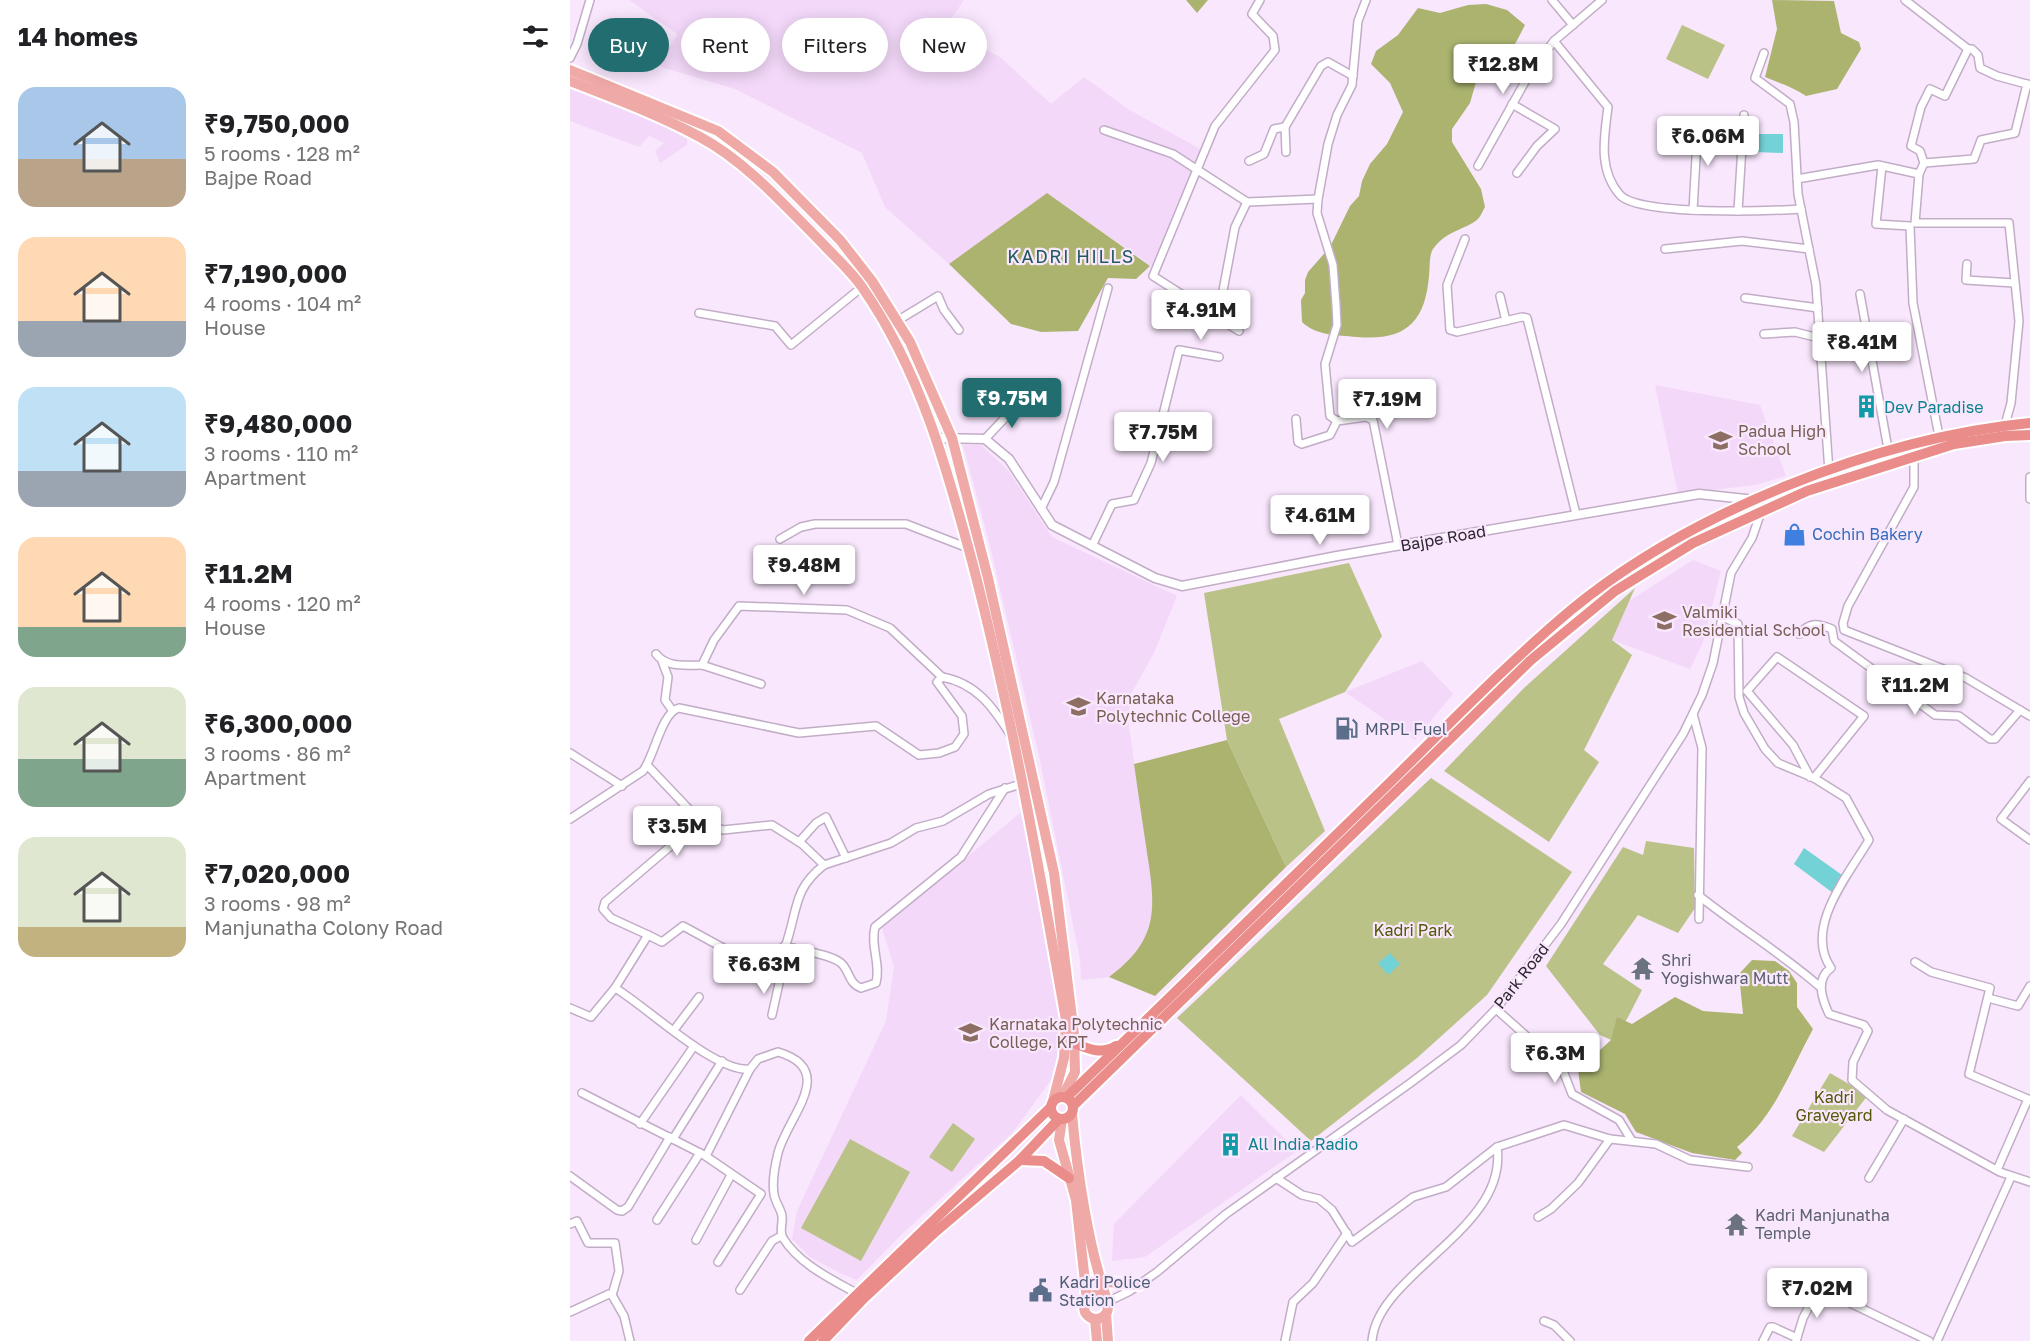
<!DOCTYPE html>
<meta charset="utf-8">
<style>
:root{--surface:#fff;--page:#f6f6f6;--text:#202124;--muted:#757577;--accent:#216d70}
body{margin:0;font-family:"Golos Text",sans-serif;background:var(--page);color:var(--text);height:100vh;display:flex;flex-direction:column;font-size:22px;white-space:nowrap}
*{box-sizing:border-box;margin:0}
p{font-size:20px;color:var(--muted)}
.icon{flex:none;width:33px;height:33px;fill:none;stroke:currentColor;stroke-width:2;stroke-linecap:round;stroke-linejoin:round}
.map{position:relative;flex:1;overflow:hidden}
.drawer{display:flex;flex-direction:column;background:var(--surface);width:570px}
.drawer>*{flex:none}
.top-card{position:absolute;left:18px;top:18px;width:570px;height:54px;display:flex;gap:12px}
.price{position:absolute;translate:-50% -51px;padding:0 14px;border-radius:6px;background:#fff;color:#222;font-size:20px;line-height:39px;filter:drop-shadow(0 2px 3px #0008)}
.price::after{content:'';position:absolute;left:50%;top:36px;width:18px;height:14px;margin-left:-9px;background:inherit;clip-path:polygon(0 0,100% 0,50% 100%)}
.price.selected{background:var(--accent);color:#fff}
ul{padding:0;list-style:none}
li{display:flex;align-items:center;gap:18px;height:150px;padding:0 18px}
li span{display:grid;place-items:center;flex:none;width:168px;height:120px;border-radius:18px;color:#555}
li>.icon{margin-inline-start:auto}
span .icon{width:72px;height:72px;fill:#fffc;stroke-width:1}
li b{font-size:26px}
h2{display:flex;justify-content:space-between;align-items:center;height:72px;padding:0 18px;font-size:26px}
.pill{padding:0 21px;border-radius:27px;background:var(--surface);box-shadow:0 3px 15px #0003;font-size:21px;line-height:54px}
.pill.selected{background:var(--accent);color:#fff}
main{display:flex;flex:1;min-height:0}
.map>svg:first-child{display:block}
</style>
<main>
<section class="drawer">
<h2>14 homes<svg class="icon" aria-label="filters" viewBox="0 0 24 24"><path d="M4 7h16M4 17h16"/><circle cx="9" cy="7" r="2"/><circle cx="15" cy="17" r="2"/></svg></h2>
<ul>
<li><span style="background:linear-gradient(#a9c7e8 60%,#b9a48a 0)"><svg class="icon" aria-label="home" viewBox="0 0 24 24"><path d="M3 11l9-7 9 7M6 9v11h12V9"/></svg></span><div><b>₹9,750,000</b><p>5 rooms · 128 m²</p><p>Bajpe Road</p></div></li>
<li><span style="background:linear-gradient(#ffd9b3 70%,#9aa5b1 0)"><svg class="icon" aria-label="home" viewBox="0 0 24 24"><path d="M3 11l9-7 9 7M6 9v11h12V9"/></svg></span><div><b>₹7,190,000</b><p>4 rooms · 104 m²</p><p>House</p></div></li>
<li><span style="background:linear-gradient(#bfe0f5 70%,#9aa5b1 0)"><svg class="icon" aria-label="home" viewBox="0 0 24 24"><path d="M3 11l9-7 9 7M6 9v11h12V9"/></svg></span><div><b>₹9,480,000</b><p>3 rooms · 110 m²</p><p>Apartment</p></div></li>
<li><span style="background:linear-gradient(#ffd9b3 75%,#7fa58c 0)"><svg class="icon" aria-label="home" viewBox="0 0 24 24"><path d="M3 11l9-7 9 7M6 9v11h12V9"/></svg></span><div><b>₹11.2M</b><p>4 rooms · 120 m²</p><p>House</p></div></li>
<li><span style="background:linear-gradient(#dfe7d0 60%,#7fa58c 0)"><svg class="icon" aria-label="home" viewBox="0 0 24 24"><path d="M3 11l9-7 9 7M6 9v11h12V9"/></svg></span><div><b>₹6,300,000</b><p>3 rooms · 86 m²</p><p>Apartment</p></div></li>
<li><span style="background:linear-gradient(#dfe7d0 75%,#c2b280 0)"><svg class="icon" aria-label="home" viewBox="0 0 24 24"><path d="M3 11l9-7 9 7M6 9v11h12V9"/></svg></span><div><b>₹7,020,000</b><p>3 rooms · 98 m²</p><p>Manjunatha Colony Road</p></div></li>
</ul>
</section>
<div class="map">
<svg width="1460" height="1341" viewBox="0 0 1460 1341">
<rect width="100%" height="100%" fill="#f9e7fd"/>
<g fill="#f3d8f9">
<polygon points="59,0 394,0 375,28 430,57 481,104 514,77 558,109 632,150 590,272 477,193 379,264 315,207 292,153 165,89 88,66 107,34"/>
<polygon points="0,89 91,125 117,139 117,145 90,163 85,151 94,143 79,136 69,147 0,121"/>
<polygon points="1085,385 1190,405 1216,476 1185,485 1108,494"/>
<polygon points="393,445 411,445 438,470 482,537 607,596 584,653 561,694 558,720 585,902 575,938 559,962 539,977 511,980 510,959 469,756 420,546"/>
<polygon points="1123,560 1151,571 1133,642 1120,669 1042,640 1059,601"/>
<polygon points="852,661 883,694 845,740 775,692"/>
<polygon points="457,807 479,927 492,1045 481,1080 443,1132 331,1235 287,1280 270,1273 240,1257 222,1239 227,1211 316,1021 324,967 312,928"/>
<polygon points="671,1095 727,1151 575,1257 542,1261 544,1224"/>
</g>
<g fill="#bac287">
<polygon points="1112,25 1155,45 1138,79 1096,59"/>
<polygon points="779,563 812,636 775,692 709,719 755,831 716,867 657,740 634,593"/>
<polygon points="1065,588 1042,640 1062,655 1014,750 1029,762 979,842 874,771 954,688"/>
<polygon points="861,778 1002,872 917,995 847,1058 741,1141 607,1018"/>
<polygon points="1076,841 1124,848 1125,908 1108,933 1068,915 1033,964 1072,990 1057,1019 1041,1040 1030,1035 976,966 1053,847 1073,855"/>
<polygon points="1260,1073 1298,1095 1254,1152 1222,1136"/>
<polygon points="383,1123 405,1139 382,1172 359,1157"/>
<polygon points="280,1139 340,1172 291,1261 231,1228"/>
</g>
<g fill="#abb36f">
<polygon points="616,0 638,0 627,13"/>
<path d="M1202,0L1264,1L1271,33L1289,42L1291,49L1267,89L1236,96C1223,87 1209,83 1195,77L1207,29Z"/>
<path d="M916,4L937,10L955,25L943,48L910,68L900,103L882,129V142L911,189L915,207C913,210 911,216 908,219C895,230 877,230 863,249C859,255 860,268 859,276C855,323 835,341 787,337C766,335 747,336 732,322L731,300L735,293V280L738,272L760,247L780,206L789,196L792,181L800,164L817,144L833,112L820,83L801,64L806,51L828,35L848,8L870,13L898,5Z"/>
<polygon points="477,193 580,266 566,279 538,278 508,331 471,332 441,324 379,264"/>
<path d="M657,740L716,867L585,996L539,977C592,938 585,904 576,846C572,819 568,792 564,764Z"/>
<path d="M1182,960L1205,961L1219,971L1227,983V1007L1243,1029C1220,1071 1205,1116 1167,1147L1172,1153L1165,1160L1122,1153L1066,1132L1055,1114L1011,1092L1008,1070L1041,1040L1047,1017L1062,1024L1105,997L1133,1011L1173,1014L1169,974Z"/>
</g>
<g fill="#72d2d6">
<polygon points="1185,134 1213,134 1213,153 1185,152"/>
<polygon points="1234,848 1272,875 1263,893 1224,864"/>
<polygon points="820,953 830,964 818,975 808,963"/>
</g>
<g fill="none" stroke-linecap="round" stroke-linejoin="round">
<defs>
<g id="minor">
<polyline points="982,0 1003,25"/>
<polyline points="1335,0 1398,49"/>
<path d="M984,41L1038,107C1034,138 1028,170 1050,195C1070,216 1199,211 1231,209"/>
<polyline points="1194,53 1185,78 1220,104 1224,122 1228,194 1246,285 1259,472"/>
<polyline points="0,58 7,44 20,0"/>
<polyline points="942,104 985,129 967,146 947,173"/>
<polyline points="534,130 603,154 677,202"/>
<polyline points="716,152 715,127 751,66 758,62 783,76"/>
<polyline points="679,161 694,154 704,129 715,127"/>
<polyline points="1354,163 1404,159 1411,140 1445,133 1457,84"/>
<polyline points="908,166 961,71 984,41 1032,0"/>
<polyline points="1312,166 1306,224 1340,226 1343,303 1369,436"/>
<polyline points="1227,179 1308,165 1349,174"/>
<polyline points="1123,210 1128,123"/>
<polyline points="1168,211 1174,115"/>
<polyline points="895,239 877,285 880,330 887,332 952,317 957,318 1006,514"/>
<polyline points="1095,249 1172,241 1239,249"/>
<polyline points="1397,264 1396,280 1444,283"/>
<polyline points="1290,294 1318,449"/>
<polyline points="930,296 936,321"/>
<polyline points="1175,298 1248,308"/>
<polyline points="129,313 205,326 221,345 292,287"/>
<polyline points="648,317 665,227 677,202 748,199"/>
<polyline points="327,321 368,296 374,310 389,330"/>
<polyline points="669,331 583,276 645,126 705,50 703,36 682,14 690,0"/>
<polyline points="1194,334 1225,332 1249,338"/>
<polyline points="726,419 728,442 732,444 760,435 767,421 796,417 803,420 828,545"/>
<polyline points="767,421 760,416 755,364 767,325 766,305 763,265 747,213 748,199 758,144 767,115 782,85 788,21 796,0"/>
<polyline points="1435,425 1441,403 1449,321 1439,223 1345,223 1349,174 1354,163 1350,151 1341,146 1351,107 1360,89 1375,96 1398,49 1402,49 1408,55 1410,68 1427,76 1460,85"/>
<polyline points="415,439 449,403 465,407"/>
<polyline points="1344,455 1344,487 1278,606 1273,623 1274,630 1396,678 1460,716"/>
<polyline points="1460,477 1460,499"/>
<polyline points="471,509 484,482 538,288"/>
<polyline points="210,539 231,527 245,524 336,524 398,548"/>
<polyline points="522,546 542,504 564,500 581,463 609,350 649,357"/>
<path d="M1151,616L1168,624L1169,697L1174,713L1195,749L1208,763L1244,778L1276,798L1299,840C1279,874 1233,928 1261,968C1245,979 1252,999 1259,1014L1294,1025L1298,1031L1283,1062L1282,1080L1317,1110L1430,1172L1460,1182"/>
<path d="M1229,634C1240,622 1248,623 1262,629L1264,641L1365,715L1389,716L1420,739H1425L1450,710"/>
<path d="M86,654C97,668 115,665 132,665L144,640L169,606L277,610L320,628L372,677"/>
<polyline points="92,661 98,677 95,700 102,710"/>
<polyline points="132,665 191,684"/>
<polyline points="1123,714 1132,748 1129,919"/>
<polyline points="0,753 52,786"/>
<polyline points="1240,777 1223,745 1177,691 1207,657 1294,716 1244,778"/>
<polyline points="1460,781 1431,819 1460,840"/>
<path d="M0,819L73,771C85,755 91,713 109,708L229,733L306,726L349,755L369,753L385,747L394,734L392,716L367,682L372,677C406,683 423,707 440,734"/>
<polyline points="130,821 153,830 202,825 232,844 254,865"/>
<polyline points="229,842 246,823 256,817 276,858"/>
<path d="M1128,895C1168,927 1211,953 1249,986"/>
<path d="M78,935L92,942L113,926L210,979C211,964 213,952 218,938C228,905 225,888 254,865L321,843L346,828L373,821L419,794L454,783"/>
<path d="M214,946C228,950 261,954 271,963C280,971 278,983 291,988L306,983C311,964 300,946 305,927L391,857L435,788"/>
<polyline points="1345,962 1361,972 1420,988 1399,1074 1458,1099 1427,1170"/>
<polyline points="45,988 78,935 41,918 33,909 35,902 130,821 77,765"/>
<polyline points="1418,998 1448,1006 1460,986"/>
<path d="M0,1008L21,1017L45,988C76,1006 145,1073 180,1069L188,1059L208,1052C269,1070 217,1117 208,1153C205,1165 202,1182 204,1194C205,1202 211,1209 212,1216C213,1223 209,1232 213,1238C229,1264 261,1279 286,1293"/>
<polyline points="926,1009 992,1068 1002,1094 1049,1120 1062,1141"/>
<polyline points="202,1015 210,979"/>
<polyline points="104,1030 129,997"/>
<polyline points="12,1093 136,1156 180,1069"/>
<polyline points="70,1124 124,1046"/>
<polyline points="103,1139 152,1061"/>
<polyline points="134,1155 191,1194 148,1262"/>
<polyline points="0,1176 47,1210 52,1211 58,1207 100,1137"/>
<polyline points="706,1178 732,1195 749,1199 762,1210 782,1242 843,1197 876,1187 927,1147 994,1125 1040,1139"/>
<polyline points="1299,1178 1334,1119"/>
<polyline points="968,1217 981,1209 1008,1183 1040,1139 1086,1144 1120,1160 1178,1167"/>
<polyline points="87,1220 130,1153"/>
<polyline points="0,1224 7,1221 18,1243 45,1243 49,1271 42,1295"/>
<polyline points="126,1240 161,1175"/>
<polyline points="170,1290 202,1241 211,1236"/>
<polyline points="42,1295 54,1316 60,1341"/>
<polyline points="537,1302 560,1291 587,1272 656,1214 839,1084 891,1045 926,1009 991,924 1113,734 1132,695 1143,663 1161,573 1182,538 1191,512"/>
<polyline points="0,1312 39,1294 42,1295"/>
<polyline points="974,1321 984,1325 1000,1341"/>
<polyline points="715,1341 723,1302 743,1283 777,1233"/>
<path d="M802,1341C807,1273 939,1229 927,1147"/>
<polyline points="1193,1341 1200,1327 1203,1327 1227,1338"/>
<polyline points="1226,1341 1233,1318 1249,1288 1359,1341"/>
<polyline points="1367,1341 1441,1177"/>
</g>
<polyline id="tertiary" points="367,438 415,439 439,459 482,525 585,578 612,586 767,556 1129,494 1185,500 1191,512"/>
<g id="primary">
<polyline points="0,70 148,131 203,172 270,240 302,281 340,342 382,438 418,578 484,873 504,1034 505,1072 493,1096"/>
<path d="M0,81C44,98 89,115 130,137C177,162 217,208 254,245C267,259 281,271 292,287C350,370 377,468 403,565C442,715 469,867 496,1020L494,1058L483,1101"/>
<path d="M502,1114C507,1171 518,1246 537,1300"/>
<polyline points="492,1119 489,1140 506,1200 517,1300"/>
<polyline points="529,1278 538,1282 569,1285"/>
<circle cx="526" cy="1307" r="12"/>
<polyline points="536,1314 538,1341"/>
<polyline points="525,1319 527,1341"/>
</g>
<g id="trunk">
<path d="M504,1043C518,1049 532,1055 546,1046"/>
<circle cx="492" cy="1108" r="11"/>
<path d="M497,1097C600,998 702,897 804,798C869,735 932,668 1001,610C1120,512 1307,438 1460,423"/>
<polyline points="503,1106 961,660 1045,591 1123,543 1237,491 1384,444 1435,436 1460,435"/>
<polyline points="450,1160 474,1161 499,1178"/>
<polyline points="239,1341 480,1108"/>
<polyline points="253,1341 294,1298 364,1233 450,1160 489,1119"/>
</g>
</defs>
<use href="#minor" stroke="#c2adc7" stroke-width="10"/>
<use href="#tertiary" stroke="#c2adc7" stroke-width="11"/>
<use href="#primary" stroke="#fff" stroke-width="14"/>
<use href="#trunk" stroke="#fff" stroke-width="14"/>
<use href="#minor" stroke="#fff" stroke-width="7"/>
<use href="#tertiary" stroke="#fff" stroke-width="8"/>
<use href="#primary" stroke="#efa9a7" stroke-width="10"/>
<use href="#trunk" stroke="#ea8c8a" stroke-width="10"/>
</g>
<defs>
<symbol id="building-bare" viewBox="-9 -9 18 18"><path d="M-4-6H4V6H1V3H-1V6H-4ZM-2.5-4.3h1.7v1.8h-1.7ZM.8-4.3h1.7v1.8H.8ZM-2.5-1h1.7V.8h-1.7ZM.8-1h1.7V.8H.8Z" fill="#0f9aa8" stroke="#f9e7fd" stroke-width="2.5" paint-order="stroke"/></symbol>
<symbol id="school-bare" viewBox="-9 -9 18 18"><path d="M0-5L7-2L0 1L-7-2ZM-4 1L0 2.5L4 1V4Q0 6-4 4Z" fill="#8d6e63" stroke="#f9e7fd" stroke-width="2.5" paint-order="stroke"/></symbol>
<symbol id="shop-bare" viewBox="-9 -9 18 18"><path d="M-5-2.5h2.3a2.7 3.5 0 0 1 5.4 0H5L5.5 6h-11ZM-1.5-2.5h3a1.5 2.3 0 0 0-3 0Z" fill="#3f7fe0" stroke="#f9e7fd" stroke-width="2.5" paint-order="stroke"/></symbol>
<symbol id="university-bare" viewBox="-9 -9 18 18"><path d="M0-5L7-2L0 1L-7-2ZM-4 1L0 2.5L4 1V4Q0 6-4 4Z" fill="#8d6e63" stroke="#f9e7fd" stroke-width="2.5" paint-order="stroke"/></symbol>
<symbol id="fuel-bare" viewBox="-9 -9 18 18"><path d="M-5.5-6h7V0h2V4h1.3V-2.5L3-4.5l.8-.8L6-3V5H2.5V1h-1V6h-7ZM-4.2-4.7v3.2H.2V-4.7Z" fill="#5c6f8a" stroke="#f9e7fd" stroke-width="2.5" paint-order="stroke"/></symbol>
<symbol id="temple-bare" viewBox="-9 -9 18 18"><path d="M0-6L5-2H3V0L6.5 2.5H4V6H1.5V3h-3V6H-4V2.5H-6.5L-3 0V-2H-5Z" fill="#6b7280" stroke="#f9e7fd" stroke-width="2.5" paint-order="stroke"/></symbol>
<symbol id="civic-bare" viewBox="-9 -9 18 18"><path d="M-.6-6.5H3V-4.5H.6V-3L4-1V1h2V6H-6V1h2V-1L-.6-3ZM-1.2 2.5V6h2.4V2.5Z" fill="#5c6f8a" stroke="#f9e7fd" stroke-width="2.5" paint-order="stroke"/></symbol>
</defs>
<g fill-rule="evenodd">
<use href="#building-bare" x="1280" y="390" width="33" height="33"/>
<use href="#school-bare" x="1134" y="424" width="33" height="33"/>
<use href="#shop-bare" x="1208" y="518" width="33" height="33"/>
<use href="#school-bare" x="1078" y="604" width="33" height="33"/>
<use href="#university-bare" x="492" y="690" width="33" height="33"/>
<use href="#fuel-bare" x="760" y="712" width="33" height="33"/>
<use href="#temple-bare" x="1056" y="952" width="33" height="33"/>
<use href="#university-bare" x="384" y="1016" width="33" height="33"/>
<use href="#building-bare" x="644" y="1128" width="33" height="33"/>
<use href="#temple-bare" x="1150" y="1208" width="33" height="33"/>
<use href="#civic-bare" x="454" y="1274" width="33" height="33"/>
</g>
<g text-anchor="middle" stroke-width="4.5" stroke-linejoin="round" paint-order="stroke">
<g font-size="16" fill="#0d838f" stroke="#f9e7fd" text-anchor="start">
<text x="1314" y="413">Dev Paradise</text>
<text x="678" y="1150">All India Radio</text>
</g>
<g font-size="16" fill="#785e54" stroke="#f9e7fd" text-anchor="start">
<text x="1168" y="437">Padua High<tspan x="1168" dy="18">School</tspan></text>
<text x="1112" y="618">Valmiki<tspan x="1112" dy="18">Residential School</tspan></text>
<text x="526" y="704">Karnataka<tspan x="526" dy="18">Polytechnic College</tspan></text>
<text x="419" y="1030">Karnataka Polytechnic<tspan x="419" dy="18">College, KPT</tspan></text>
</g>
<g font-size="16" fill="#366cbe" stroke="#f9e7fd" text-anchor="start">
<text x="1242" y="540">Cochin Bakery</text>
</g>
<g font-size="16" fill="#2e2630" stroke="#f9e7fd">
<text transform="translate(873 538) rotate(-10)" y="6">Bajpe Road</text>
<text transform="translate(951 976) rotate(-52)" y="6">Park Road</text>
</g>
<g font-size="16" fill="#4e5e75" stroke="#f9e7fd" text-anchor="start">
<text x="795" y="735">MRPL Fuel</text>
<text x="489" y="1288">Kadri Police<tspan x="489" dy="18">Station</tspan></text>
</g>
<g font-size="16" fill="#535906" stroke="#f9e7fd">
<text x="843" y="936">Kadri Park</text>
<text x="1264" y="1103">Kadri<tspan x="1264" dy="18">Graveyard</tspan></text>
</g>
<g font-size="16" fill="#5b616d" stroke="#f9e7fd" text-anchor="start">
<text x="1091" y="966">Shri<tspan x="1091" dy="18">Yogishwara Mutt</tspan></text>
<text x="1185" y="1221">Kadri Manjunatha<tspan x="1185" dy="18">Temple</tspan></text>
</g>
<g font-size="18" letter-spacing="1.5" fill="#1f5a5c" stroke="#f9e7fd">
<text x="501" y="263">KADRI HILLS</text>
</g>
</g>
</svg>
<b class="price" style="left:933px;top:95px">₹12.8M</b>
<b class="price" style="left:1138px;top:167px">₹6.06M</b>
<b class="price" style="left:631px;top:341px">₹4.91M</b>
<b class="price" style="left:1292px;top:373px">₹8.41M</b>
<b class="price selected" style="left:442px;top:429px">₹9.75M</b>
<b class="price" style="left:817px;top:430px">₹7.19M</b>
<b class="price" style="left:593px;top:463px">₹7.75M</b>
<b class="price" style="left:750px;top:546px">₹4.61M</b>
<b class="price" style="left:234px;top:596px">₹9.48M</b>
<b class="price" style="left:1345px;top:716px">₹11.2M</b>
<b class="price" style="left:107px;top:857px">₹3.5M</b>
<b class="price" style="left:194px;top:995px">₹6.63M</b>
<b class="price" style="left:985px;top:1084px">₹6.3M</b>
<b class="price" style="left:1247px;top:1319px">₹7.02M</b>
<div class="top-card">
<a class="pill selected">Buy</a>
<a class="pill">Rent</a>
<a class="pill">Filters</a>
<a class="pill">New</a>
</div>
</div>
</main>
